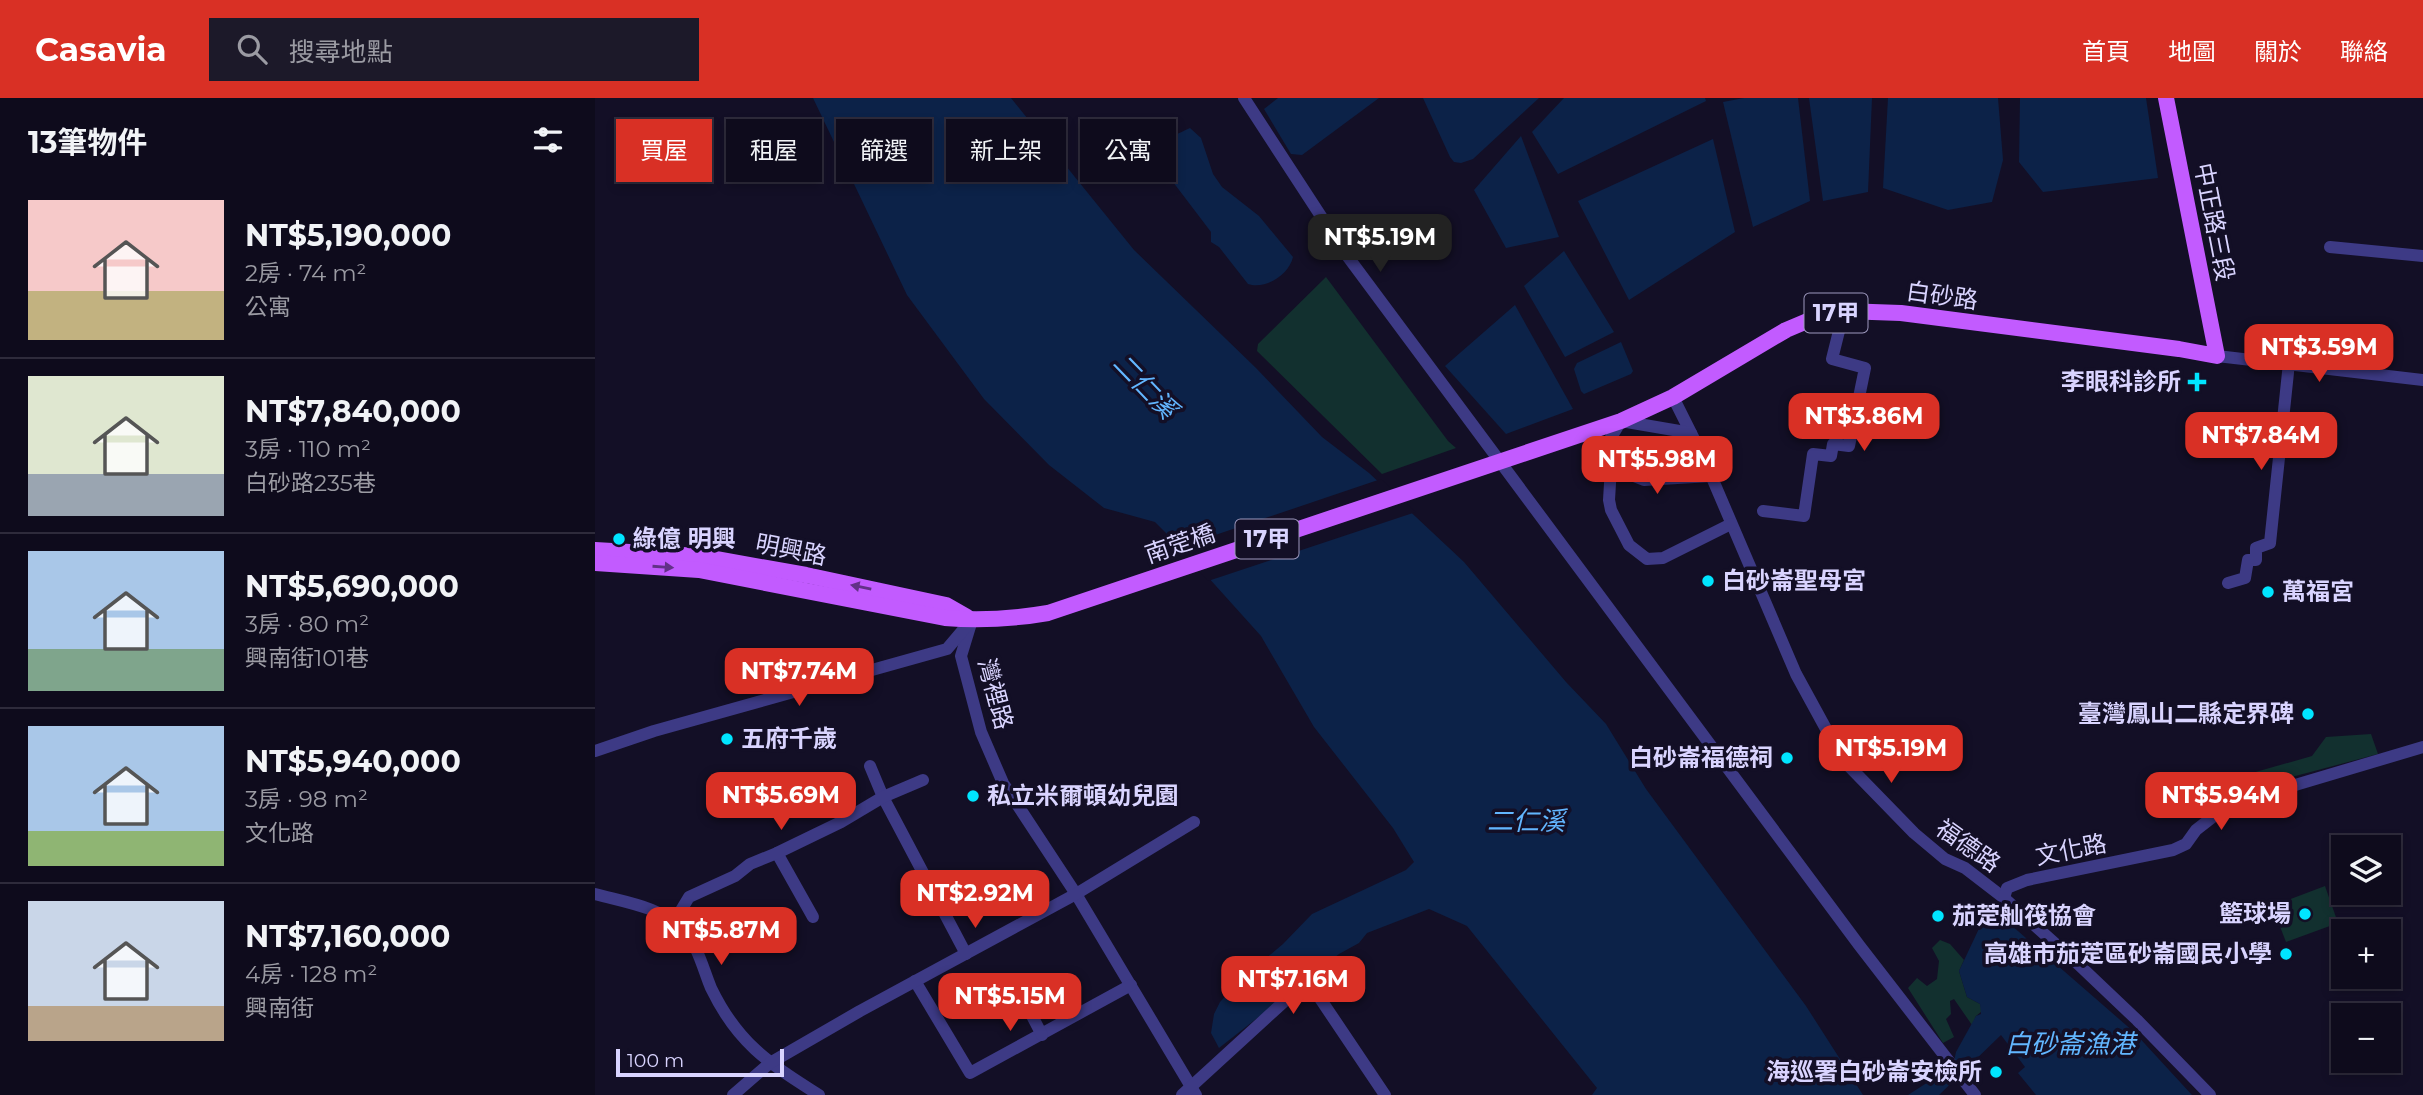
<!DOCTYPE html>
<html lang="zh-TW">
<meta charset="utf-8">
<style>
:root{--surface:#0e0b1c;--page:#1c1929;--text:#f1f3f6;--muted:#9b9ba3;--line:#2e2b3b;--accent:#d93025}
body{margin:0;font-family:Montserrat,"Noto Sans TC",sans-serif;background:var(--page);color:var(--text);height:100vh;display:flex;flex-direction:column;font-size:26px;white-space:nowrap}
*{box-sizing:border-box;margin:0}
p{font-size:23px;color:var(--muted)}
.icon{flex:none;width:38px;height:38px;fill:none;stroke:currentColor;stroke-width:2;stroke-linecap:round;stroke-linejoin:round}
.map{position:relative;flex:1;overflow:hidden}
.details{display:flex;flex-direction:column;background:var(--surface);width:595px}
.details>*{flex:none}
.hud{position:absolute;left:21px;top:21px;width:665px;height:63px;display:flex;gap:14px}
.fabs{position:absolute;left:1736px;top:737px;display:grid;gap:14px}
.fabs a{display:grid;place-items:center;width:70px;height:70px;border-radius:0px;background:var(--surface);box-shadow:0 4px 10px #0003,0 0 0 2px var(--line);font-size:35px}
.scale{position:absolute;left:21px;bottom:18px;width:168px;box-sizing:border-box;padding-left:7px;border:4px solid #d9d4ff;border-top:0;font-size:19px;line-height:24px;white-space:nowrap;color:#d9d4ff;-webkit-text-stroke:5px #130f26;paint-order:stroke}
.price{position:absolute;translate:-50% -60px;padding:0 16px;border-radius:14px;background:var(--accent);color:#fff;font-size:23px;line-height:46px;filter:drop-shadow(0 2px 4px #0008)}
.price::after{content:'';position:absolute;left:50%;top:42px;width:21px;height:16px;margin-left:-10px;background:inherit;clip-path:polygon(0 0,100% 0,50% 100%)}
.price.current{background:#222;color:#fff}
ul{padding:0;list-style:none}
li{display:flex;align-items:center;gap:21px;height:175px;padding:0 28px}
li+li{border-top:2px solid var(--line)}
li span{display:grid;place-items:center;flex:none;width:196px;height:140px;border-radius:0px;color:#555}
li>.icon{margin-inline-start:auto}
span .icon{width:84px;height:84px;fill:#fffc;stroke-width:1}
li b{font-size:30px}
h2{display:flex;justify-content:space-between;align-items:center;height:84px;padding:0 28px;font-size:30px}
.tag{padding:0 24px;border-radius:0px;background:var(--surface);box-shadow:0 4px 10px #0003,0 0 0 2px var(--line);font-size:24px;line-height:63px}
.tag.current{background:var(--accent);color:#fff}
header{display:flex;align-items:center;gap:42px;box-sizing:border-box;height:98px;padding:0 35px;background:var(--accent);color:#fff}
header strong{font-size:33px}
nav{display:flex;gap:38px;margin-inline-start:auto;font-size:24px}
.search{width:490px;height:63px;background:var(--page);display:flex;align-items:center;gap:18px;box-sizing:border-box;padding:0 24px;border-radius:0px;color:var(--muted);font-size:26px}
main{display:flex;flex:1;min-height:0}
.map>svg:first-child{display:block}
</style>
<header>
<strong>Casavia</strong>
<div class="search"><svg class="icon" aria-label="search" viewBox="0 0 24 24"><circle cx="10" cy="10" r="6"/><path d="M15 15l6 6"/></svg>搜尋地點</div>
<nav><a>首頁</a><a>地圖</a><a>關於</a><a>聯絡</a></nav>
</header>
<main>
<section class="details">
<h2>13筆物件<svg class="icon" aria-label="filters" viewBox="0 0 24 24"><path d="M4 7h16M4 17h16"/><circle cx="9" cy="7" r="2"/><circle cx="15" cy="17" r="2"/></svg></h2>
<ul>
<li><span style="background:linear-gradient(#f6c9c9 65%,#c2b280 0)"><svg class="icon" aria-label="home" viewBox="0 0 24 24"><path d="M3 11l9-7 9 7M6 9v11h12V9"/></svg></span><div><b>NT$5,190,000</b><p>2房 · 74 m²</p><p>公寓</p></div></li>
<li><span style="background:linear-gradient(#dfe7d0 70%,#9aa5b1 0)"><svg class="icon" aria-label="home" viewBox="0 0 24 24"><path d="M3 11l9-7 9 7M6 9v11h12V9"/></svg></span><div><b>NT$7,840,000</b><p>3房 · 110 m²</p><p>白砂路235巷</p></div></li>
<li><span style="background:linear-gradient(#a9c7e8 70%,#7fa58c 0)"><svg class="icon" aria-label="home" viewBox="0 0 24 24"><path d="M3 11l9-7 9 7M6 9v11h12V9"/></svg></span><div><b>NT$5,690,000</b><p>3房 · 80 m²</p><p>興南街101巷</p></div></li>
<li><span style="background:linear-gradient(#a9c7e8 75%,#8fb573 0)"><svg class="icon" aria-label="home" viewBox="0 0 24 24"><path d="M3 11l9-7 9 7M6 9v11h12V9"/></svg></span><div><b>NT$5,940,000</b><p>3房 · 98 m²</p><p>文化路</p></div></li>
<li><span style="background:linear-gradient(#c9d6e8 75%,#b9a48a 0)"><svg class="icon" aria-label="home" viewBox="0 0 24 24"><path d="M3 11l9-7 9 7M6 9v11h12V9"/></svg></span><div><b>NT$7,160,000</b><p>4房 · 128 m²</p><p>興南街</p></div></li>
</ul>
</section>
<div class="map">
<svg width="1828" height="997" viewBox="0 0 1828 997">
<rect width="100%" height="100%" fill="#130f26"/>
<g fill="#12302f">
<polygon points="731,179 853,343 861,350 787,376 662,253 663,246"/>
<polygon points="1776,636 1783,656 1641,694 1636,681 1717,658 1731,639"/>
<polygon points="1730,788 1743,825 1691,844 1677,808"/>
<polygon points="1345,842 1355,846 1369,862 1364,873 1372,899 1385,906 1387,913 1381,918 1377,927 1359,901 1355,903 1356,916 1351,921 1359,939 1348,945 1313,890 1322,880 1332,888 1342,881 1344,863 1337,850"/>
</g>
<g fill="#0c2248">
<polygon points="218,0 416,0 539,152 661,270 727,339 774,375 869,464 971,584 1011,626 1051,691 1211,908 1268,997 997,997 1002,990 872,828 834,811 772,835 764,845 744,856 624,950 616,935 619,916 625,904 645,882 688,846 717,816 811,772 819,764 798,730 719,629 666,538 594,458 560,424 509,410 454,367 389,301 312,197"/>
<polygon points="683,0 784,0 707,57 696,56 669,11"/>
<polygon points="828,0 944,0 878,61 866,65 859,64 855,59"/>
<polygon points="969,0 1110,0 1111,3 963,76 937,34"/>
<polygon points="1149,0 1203,0 1215,103 1158,129 1128,4"/>
<polygon points="1214,0 1277,0 1273,94 1228,103"/>
<polygon points="1293,0 1403,0 1408,62 1397,104 1353,112 1288,90"/>
<polygon points="1425,0 1551,0 1563,80 1448,94 1424,64"/>
<path d="M595,30L606,40L618,76L627,89L664,118L698,159C694,177 670,192 653,186L624,149L616,144V134L559,59C562,43 581,37 595,30Z"/>
<polygon points="926,38 964,139 911,150 879,92"/>
<polygon points="1118,41 1140,134 1034,202 983,103"/>
<polygon points="969,153 1019,234 970,259 929,188"/>
<polygon points="920,207 978,311 911,336 850,268"/>
<polygon points="1026,244 1038,273 1036,276 989,296 986,293 979,271 982,265"/>
<polygon points="1389,820 1408,820 1539,934 1597,997 1441,997 1423,975 1430,969 1406,937 1344,997 1313,997 1358,968 1361,954 1381,918 1386,916 1385,906 1372,899 1364,873"/>
</g>
<polygon fill="#130f26" points="786,381 821,414 613,483 582,450"/>
<g fill="none" stroke-linecap="round" stroke-linejoin="round">
<g stroke="#3d3a85" stroke-width="12">
<polyline points="649,0 750,155 1264,847 1380,997"/>
<polyline points="1735,149 1828,158"/>
<polyline points="1622,258 1828,282"/>
<polyline points="1078,299 1109,361 1201,576 1248,662 1319,735 1350,761 1370,770 1409,800 1483,866 1542,922 1615,997"/>
<polyline points="1096,335 1026,323 1011,348 1016,369 1014,402 1016,412 1034,447 1052,461 1068,460 1136,426"/>
<polyline points="1016,369 1049,382 1116,378"/>
<polyline points="1168,413 1209,418 1218,356 1236,358 1238,346 1254,348 1270,270 1237,261 1249,213"/>
<polyline points="1633,485 1650,480 1653,462 1661,462 1661,450 1675,445 1694,265"/>
<polyline points="377,522 366,558 386,634 408,685 481,796 601,997"/>
<polyline points="0,653 59,633 352,551 374,525"/>
<polyline points="275,668 288,699 371,856"/>
<polyline points="182,755 218,819"/>
<path d="M0,796C29,804 67,809 88,832C103,847 108,871 116,890C143,946 174,965 224,997"/>
<polyline points="1409,800 1412,790 1432,782 1578,752 1591,746 1601,732 1633,707 1828,649"/>
<polyline points="79,824 94,799 140,778 155,766 182,755 246,724 288,699 328,682"/>
<polyline points="320,883 375,975 536,887"/>
<polyline points="420,885 447,937"/>
<polyline points="138,997 175,965 265,913 481,796 599,724"/>
<polyline points="587,997 693,900 714,884 790,997"/>
</g>
<g stroke="#c25bff" stroke-width="16">
<polyline points="0,452 104,458 211,477 351,507 372,519"/>
<path d="M0,465L104,472L350,520C385,523 418,521 453,515L1026,323L1078,299L1191,232L1217,221L1249,213L1306,215L1584,251L1622,258L1571,0"/>
</g>
</g>
<defs><path id="oneway-solid" d="M-6-.8H1V-3.2L6.5 0L1 3.2V.8H-6Z" transform="scale(1.75)"/></defs>
<g fill="#623188">
<use href="#oneway-solid" transform="translate(68 469) rotate(4)"/>
<use href="#oneway-solid" transform="translate(266 489) rotate(-168)"/>
</g>
<g fill="#00e5ff" stroke="#130f26" stroke-width="2.5">
<path d="M1598.5 273.5h7v7h7v7h-7v7h-7v-7h-7v-7h7z"/>
<circle cx="24" cy="441" r="7"/>
<circle cx="1113" cy="483" r="7"/>
<circle cx="1673" cy="494" r="7"/>
<circle cx="1713" cy="616" r="7"/>
<circle cx="132" cy="641" r="7"/>
<circle cx="1192" cy="660" r="7"/>
<circle cx="378" cy="698" r="7"/>
<circle cx="1710" cy="816" r="7"/>
<circle cx="1343" cy="818" r="7"/>
<circle cx="1691" cy="856" r="7"/>
<circle cx="1401" cy="974" r="7"/>
</g>
<g text-anchor="middle" stroke-width="7" stroke-linejoin="round" paint-order="stroke">
<g fill="#130f26" stroke="#9e99be" stroke-width="2">
<rect x="1209.5" y="195.5" width="63" height="39" rx="5"/>
<rect x="640.5" y="421.5" width="63" height="39" rx="5"/>
</g>
<g font-size="23" font-weight="bold" fill="#d9d4ff">
<text x="1241" y="223">17甲</text>
<text x="672" y="449">17甲</text>
</g>
<g font-size="24" fill="#d9d4ff" stroke="#130f26">
<text transform="translate(1619 124) rotate(79)" y="8">中正路三段</text>
<text transform="translate(1347 198) rotate(8)" y="8">白砂路</text>
<text transform="translate(585 446) rotate(-19)" y="8">南萣橋</text>
<text transform="translate(196 452) rotate(11)" y="8">明興路</text>
<text transform="translate(400 596) rotate(75)" y="8">灣裡路</text>
<text transform="translate(1373 748) rotate(35)" y="8">福德路</text>
<text transform="translate(1476 752) rotate(-11)" y="8">文化路</text>
</g>
<g font-size="24" font-weight="bold" fill="#d9d4ff" stroke="#130f26" text-anchor="end">
<text x="1586" y="292">李眼科診所</text>
<text x="38" y="449" text-anchor="start">綠億 明興</text>
<text x="1127" y="491" text-anchor="start">白砂崙聖母宮</text>
<text x="1687" y="502" text-anchor="start">萬福宮</text>
<text x="1699" y="624">臺灣鳳山二縣定界碑</text>
<text x="146" y="649" text-anchor="start">五府千歲</text>
<text x="1178" y="668">白砂崙福德祠</text>
<text x="392" y="706" text-anchor="start">私立米爾頓幼兒園</text>
<text x="1696" y="824">籃球場</text>
<text x="1357" y="826" text-anchor="start">茄萣舢筏協會</text>
<text x="1677" y="864">高雄市茄萣區砂崙國民小學</text>
<text x="1387" y="982">海巡署白砂崙安檢所</text>
</g>
<g font-size="26" font-style="italic" fill="#62b6ff" stroke="#130f26">
<text transform="translate(550 288) rotate(46)" y="9">二仁溪</text>
<text x="931" y="732">二仁溪</text>
<text x="1475" y="955">白砂崙漁港</text>
</g>
</g>
</svg>
<div class="fabs">
<a><svg class="icon" aria-label="layers" viewBox="0 0 24 24"><path d="M12 4l9 5-9 5-9-5zM3 14l9 5 9-5"/></svg></a>
<a>+</a>
<a>−</a>
</div>
<div class="scale">100 m</div>
<b class="price current" style="left:785px;top:176px">NT$5.19M</b>
<b class="price" style="left:1724px;top:286px">NT$3.59M</b>
<b class="price" style="left:1269px;top:355px">NT$3.86M</b>
<b class="price" style="left:1666px;top:374px">NT$7.84M</b>
<b class="price" style="left:1062px;top:398px">NT$5.98M</b>
<b class="price" style="left:204px;top:610px">NT$7.74M</b>
<b class="price" style="left:1296px;top:687px">NT$5.19M</b>
<b class="price" style="left:186px;top:734px">NT$5.69M</b>
<b class="price" style="left:1626px;top:734px">NT$5.94M</b>
<b class="price" style="left:380px;top:832px">NT$2.92M</b>
<b class="price" style="left:126px;top:869px">NT$5.87M</b>
<b class="price" style="left:698px;top:918px">NT$7.16M</b>
<b class="price" style="left:415px;top:935px">NT$5.15M</b>
<div class="hud">
<a class="tag current">買屋</a>
<a class="tag">租屋</a>
<a class="tag">篩選</a>
<a class="tag">新上架</a>
<a class="tag">公寓</a>
</div>
</div>
</main>
